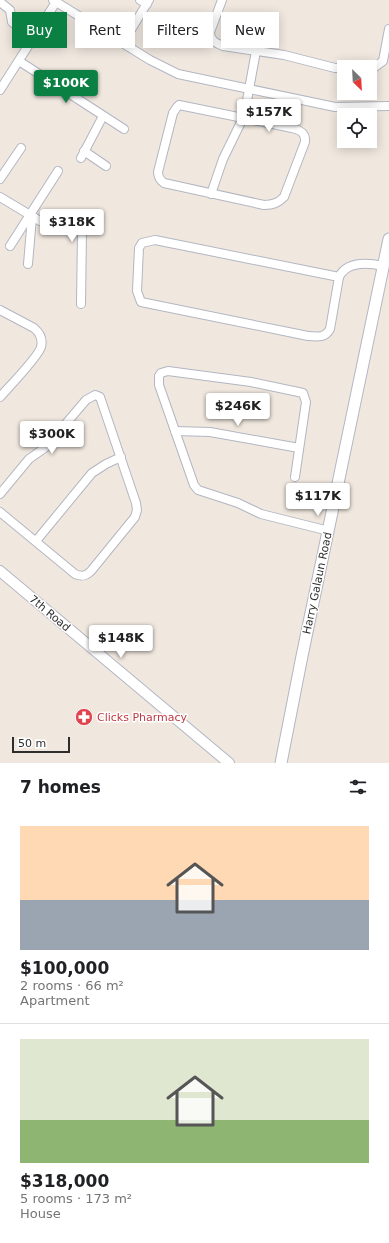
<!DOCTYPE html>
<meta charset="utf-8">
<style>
:root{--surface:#fff;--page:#f2f2f2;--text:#202124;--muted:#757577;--line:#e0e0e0;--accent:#0b8043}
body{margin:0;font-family:"DejaVu Sans",sans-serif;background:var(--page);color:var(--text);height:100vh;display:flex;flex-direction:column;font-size:15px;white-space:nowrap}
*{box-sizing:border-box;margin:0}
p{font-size:13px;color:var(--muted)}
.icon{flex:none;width:22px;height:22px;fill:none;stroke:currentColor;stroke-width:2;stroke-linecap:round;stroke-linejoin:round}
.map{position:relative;height:763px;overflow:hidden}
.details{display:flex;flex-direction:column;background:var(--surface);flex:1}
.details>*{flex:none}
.guide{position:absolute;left:12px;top:12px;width:365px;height:36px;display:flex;gap:8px}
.needle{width:26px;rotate:156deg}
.fabs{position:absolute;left:337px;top:60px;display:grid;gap:8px}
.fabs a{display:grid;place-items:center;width:40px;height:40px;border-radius:0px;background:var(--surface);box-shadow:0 2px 10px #0003;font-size:20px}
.scale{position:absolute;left:12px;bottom:10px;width:58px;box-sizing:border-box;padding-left:4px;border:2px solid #2d2d2d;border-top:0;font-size:11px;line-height:14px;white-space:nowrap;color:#2d2d2d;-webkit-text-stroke:3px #fff;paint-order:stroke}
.price{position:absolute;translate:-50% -34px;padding:0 9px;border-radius:4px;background:#fff;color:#222;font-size:13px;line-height:26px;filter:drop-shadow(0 1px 2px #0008)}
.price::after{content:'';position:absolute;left:50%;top:24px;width:12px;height:9px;margin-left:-6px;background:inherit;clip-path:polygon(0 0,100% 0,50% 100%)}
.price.current{background:var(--accent);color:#fff}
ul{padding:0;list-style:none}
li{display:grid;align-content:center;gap:8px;height:212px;padding:0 20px}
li+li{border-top:1px solid var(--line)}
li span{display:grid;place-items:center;height:124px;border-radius:0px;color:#555}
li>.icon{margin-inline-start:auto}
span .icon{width:72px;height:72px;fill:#fffc;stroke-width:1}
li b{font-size:17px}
h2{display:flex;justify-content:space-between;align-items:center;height:48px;padding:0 20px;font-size:17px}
.tag{padding:0 14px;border-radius:0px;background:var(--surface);box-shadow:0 2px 10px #0003;font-size:14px;line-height:36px}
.tag.current{background:var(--accent);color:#fff}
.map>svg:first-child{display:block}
</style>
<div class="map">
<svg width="389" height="763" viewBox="0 0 389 763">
<rect width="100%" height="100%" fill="#f0e8df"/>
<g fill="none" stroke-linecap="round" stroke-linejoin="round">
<defs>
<g id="minor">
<polyline points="53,0 150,60 178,74 335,107 389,106"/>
<polyline points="140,0 147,4"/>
<path d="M222,0L210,32C210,41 216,43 223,46L284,55L335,68H344"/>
<polyline points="0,2 10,10 12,22 33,38"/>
<polyline points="123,43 149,0"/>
<polyline points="19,61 124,129"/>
<polyline points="370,68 375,67 383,61 389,29"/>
<polyline points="0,90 56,2"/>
<path d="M179,105L292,128C300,130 306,133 305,142L284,197C278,203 273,205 264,205L164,183C160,180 158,177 158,172L173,113L177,107Z"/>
<polyline points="84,151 106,166"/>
<polyline points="81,158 103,116"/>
<polyline points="0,179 21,148"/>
<polyline points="211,194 223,159 243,118 246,106 256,51"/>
<polyline points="0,197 40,221 79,222 82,231 81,304"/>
<path d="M155,240L339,277L330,329C325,338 318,337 308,336L141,302L137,291L139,248L142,243Z"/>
<polyline points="10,246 58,171"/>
<polyline points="28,264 32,217"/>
<path d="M339,277C347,261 369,263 383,266"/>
<path d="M0,310L34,328C40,333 43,339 41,347C39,356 8,388 0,397"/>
<polyline points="175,431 210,432 299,448"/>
<polyline points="295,477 306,402 303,393 251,382 168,371 161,373 159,376 159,385 194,485 198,490 238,503 261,514 329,531"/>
<path d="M0,494L29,459L46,447L86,400L95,395L100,397L136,503L137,510L135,517L91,571C86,576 82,577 75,574L0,512"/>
<polyline points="36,541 92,473 106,464 121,457"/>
</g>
<polyline id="tertiary" points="0,571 229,763"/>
<polyline id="secondary" points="281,763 302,656 389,239"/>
</defs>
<use href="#minor" stroke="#b3b6c2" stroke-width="10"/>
<use href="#tertiary" stroke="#b3b6c2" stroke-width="12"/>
<use href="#secondary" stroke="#b3b6c2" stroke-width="13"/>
<use href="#minor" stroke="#fff" stroke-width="8"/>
<use href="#tertiary" stroke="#fff" stroke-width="10"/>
<use href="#secondary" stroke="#fff" stroke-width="11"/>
</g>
<defs>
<symbol id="pharmacy-disc" viewBox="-11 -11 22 22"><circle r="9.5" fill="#e0444e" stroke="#fff"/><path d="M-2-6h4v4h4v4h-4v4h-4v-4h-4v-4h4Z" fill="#fff"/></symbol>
</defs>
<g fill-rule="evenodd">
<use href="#pharmacy-disc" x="74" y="707" width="20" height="20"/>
</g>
<g text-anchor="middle" stroke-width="3" stroke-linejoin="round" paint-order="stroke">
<g font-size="11" fill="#2d2d2d" stroke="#fff">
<text transform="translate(317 583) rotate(-78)" y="4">Harry Galaun Road</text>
<text transform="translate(50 613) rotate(40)" y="4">7th Road</text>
</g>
<g font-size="11" fill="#be3a42" stroke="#fff" text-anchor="start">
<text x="97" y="721">Clicks Pharmacy</text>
</g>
</g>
</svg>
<div class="fabs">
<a><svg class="needle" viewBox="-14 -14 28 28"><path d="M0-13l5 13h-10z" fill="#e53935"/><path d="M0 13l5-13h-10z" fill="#757577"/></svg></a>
<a><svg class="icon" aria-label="locate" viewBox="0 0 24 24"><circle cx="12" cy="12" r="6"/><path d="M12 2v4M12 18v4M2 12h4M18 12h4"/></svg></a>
</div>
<div class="scale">50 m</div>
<b class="price current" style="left:66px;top:104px">$100K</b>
<b class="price" style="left:269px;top:133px">$157K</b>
<b class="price" style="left:72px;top:243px">$318K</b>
<b class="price" style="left:238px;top:427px">$246K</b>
<b class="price" style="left:52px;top:455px">$300K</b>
<b class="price" style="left:318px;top:517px">$117K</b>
<b class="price" style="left:121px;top:659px">$148K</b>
<div class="guide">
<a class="tag current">Buy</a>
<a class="tag">Rent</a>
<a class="tag">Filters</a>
<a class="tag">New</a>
</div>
</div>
<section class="details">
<h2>7 homes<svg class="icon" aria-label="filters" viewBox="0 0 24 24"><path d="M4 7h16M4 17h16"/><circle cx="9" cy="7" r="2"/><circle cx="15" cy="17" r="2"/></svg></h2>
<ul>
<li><span style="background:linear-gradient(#ffd9b3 60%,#9aa5b1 0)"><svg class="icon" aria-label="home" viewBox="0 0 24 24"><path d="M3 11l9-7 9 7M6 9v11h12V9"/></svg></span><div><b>$100,000</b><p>2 rooms · 66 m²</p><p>Apartment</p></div></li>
<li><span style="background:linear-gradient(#dfe7d0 65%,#8fb573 0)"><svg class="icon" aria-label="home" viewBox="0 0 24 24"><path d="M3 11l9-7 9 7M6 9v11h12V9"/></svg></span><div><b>$318,000</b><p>5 rooms · 173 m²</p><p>House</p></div></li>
</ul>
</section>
